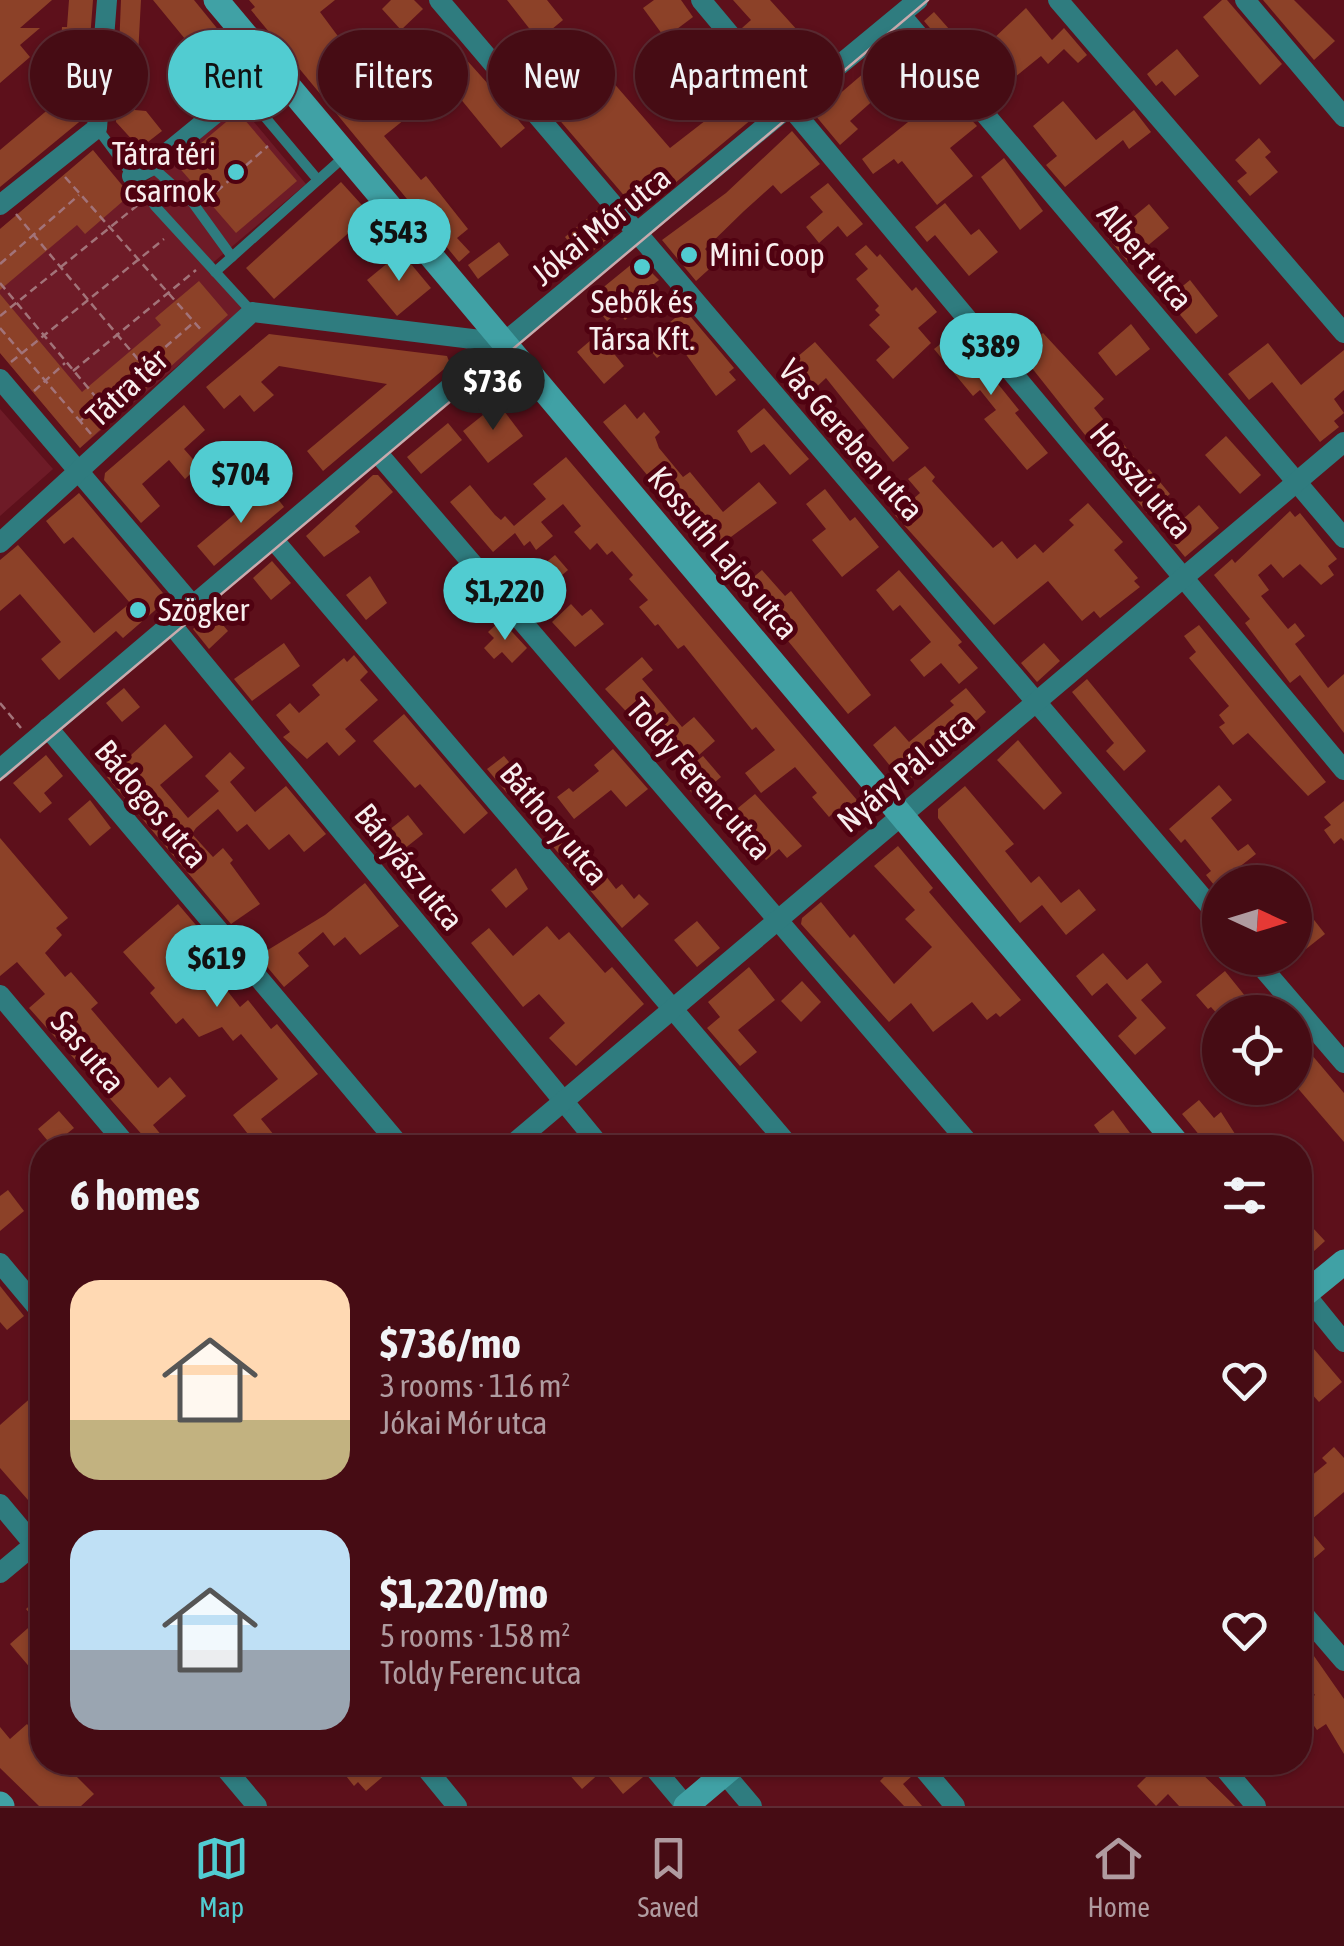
<!DOCTYPE html>
<meta charset="utf-8">
<style>
:root{--surface:#460c14;--page:#501a22;--text:#f1f3f6;--muted:#b09ba0;--line:#5e2c34;--accent:#51ccd1}
body{margin:0;font-family:"Asap Condensed",sans-serif;background:var(--page);color:var(--text);height:100vh;display:flex;flex-direction:column;font-size:38px;white-space:nowrap}
*{box-sizing:border-box;margin:0}
p{font-size:32px;color:var(--muted)}
.icon{flex:none;width:55px;height:55px;fill:none;stroke:currentColor;stroke-width:2;stroke-linecap:round;stroke-linejoin:round}
.map{position:relative;flex:1;overflow:hidden}
.sheet{position:absolute;left:30px;top:1135px;width:1282px;height:640px;display:flex;flex-direction:column;background:var(--surface);border-radius:40px;box-shadow:0 2px 8px #0004,0 0 0 2px var(--line)}
.sheet>*{flex:none}
.banner{position:absolute;left:30px;top:30px;width:1285px;height:90px;display:flex;gap:20px}
.needle{width:65px;rotate:94deg}
.controls{position:absolute;left:1202px;top:865px;display:grid;gap:20px}
.controls a{display:grid;place-items:center;width:110px;height:110px;border-radius:50%;background:var(--surface);box-shadow:0 2px 8px #0004,0 0 0 2px var(--line);font-size:50px}
.price{position:absolute;translate:-50% -85px;padding:0 22px;border-radius:35px;background:var(--accent);color:#111;font-size:32px;line-height:65px;filter:drop-shadow(0 2px 5px #0008)}
.price::after{content:'';position:absolute;left:50%;top:60px;width:30px;height:22px;margin-left:-15px;background:inherit;clip-path:polygon(0 0,100% 0,50% 100%)}
.price.current{background:#222;color:#fff}
ul{padding:0;list-style:none}
li{display:flex;align-items:center;gap:30px;height:250px;padding:0 40px}
li span{display:grid;place-items:center;flex:none;width:280px;height:200px;border-radius:30px;color:#555}
li>.icon{margin-inline-start:auto}
span .icon{width:120px;height:120px;fill:#fffc;stroke-width:1}
li b{font-size:42px}
h2{display:flex;justify-content:space-between;align-items:center;height:120px;padding:0 40px;font-size:42px}
.tag{padding:0 35px;border-radius:45px;background:var(--surface);box-shadow:0 2px 8px #0004,0 0 0 2px var(--line);font-size:35px;line-height:90px}
.tag.current{background:var(--accent);color:#111}
.dock{display:flex;justify-content:space-around;align-items:center;height:140px;border-top:2px solid var(--line);background:var(--surface);font-size:28px;color:var(--muted)}
.dock a{display:grid;justify-items:center;gap:5px}
.dock .current{color:var(--accent)}
.map>svg:first-child{display:block}
</style>
<div class="map">
<svg width="1344" height="1806" viewBox="0 0 1344 1806">
<rect width="100%" height="100%" fill="#5d101b"/>
<g fill="#6e1b27">
<polygon points="238,103 306,184 209,266 245,309 80,448 0,353 0,229 93,151 131,195"/>
<polygon points="0,409 53,469 0,516"/>
</g>
<g fill="#8c4128">
<polygon points="0,0 52,0 20,28 40,28 20,45 30,57 0,83"/>
<polygon points="69,0 93,0 84,118 0,187 0,150 57,102 62,27 67,27"/>
<polygon points="121,0 141,0 135,110 146,111 162,131 144,145 136,144 116,122"/>
<polygon points="153,0 194,0 242,59 235,65 242,74 226,87 199,55 192,60 184,50 190,45"/>
<polygon points="249,0 335,0 320,12 343,43 331,52 354,79 360,74 364,80 385,62 411,94 438,70 426,56 447,38 489,85 525,128 501,148 459,97 438,114 425,103 384,136 421,180 426,176 468,229 457,238 470,252 459,262 251,10 255,7"/>
<polygon points="391,0 414,0 423,9 401,30 382,9"/>
<polygon points="507,0 547,0 563,20 540,39 558,61 579,43 670,148 728,103 719,92 723,88 698,60 716,43 770,104 639,213 504,55 532,32"/>
<polygon points="654,0 681,0 693,17 665,38 643,8"/>
<polygon points="733,0 770,0 808,42 814,38 826,53 791,86 742,28 751,20"/>
<polygon points="1222,0 1227,0 1282,64 1260,85 1203,17"/>
<polygon points="1263,0 1294,0 1335,41 1314,60"/>
<polygon points="1026,8 1052,40 1064,28 1087,55 1078,63 1064,49 1048,64 1041,56 989,98 924,21 934,12 974,57"/>
<polygon points="900,42 977,126 950,148 973,176 937,205 902,161 898,164 894,159 873,174 862,159 918,114 897,92 884,104 877,97 850,121 858,129 840,145 815,115"/>
<polygon points="1177,49 1199,76 1175,96 1162,81 1156,86 1147,74"/>
<polygon points="1063,101 1096,140 1134,110 1151,132 1129,149 1123,140 1065,187 1046,165 1057,156 1033,126"/>
<polygon points="238,112 297,181 236,233 176,164"/>
<polygon points="792,131 820,164 781,194 773,185 744,211 705,249 717,262 696,281 662,240 726,193"/>
<polygon points="1259,138 1271,152 1265,157 1278,172 1250,196 1237,181 1247,173 1235,160"/>
<polygon points="93,150 130,195 85,234 77,225 0,290 0,229"/>
<polygon points="1004,158 1043,211 1020,230 981,177"/>
<polygon points="341,182 370,214 274,299 246,268"/>
<polygon points="828,183 863,224 847,237 838,226 819,243 806,227 823,212 810,197"/>
<polygon points="945,203 971,235 979,229 998,252 969,276 935,235 927,242 915,227"/>
<polygon points="1149,204 1169,228 1128,262 1108,238"/>
<polygon points="599,209 617,231 583,259 565,237"/>
<polygon points="499,242 509,255 478,279 468,265"/>
<polygon points="866,245 877,257 880,254 912,291 916,287 937,312 918,328 931,343 893,379 876,360 890,347 869,325 880,315 875,310 879,306 856,279 868,269 855,254"/>
<polygon points="401,252 431,288 397,316 367,280"/>
<polygon points="638,259 659,280 636,298 642,306 625,320 618,312 607,321 589,299"/>
<polygon points="1190,280 1218,316 1196,334 1167,299"/>
<polygon points="199,281 228,315 80,448 0,353 0,294 82,392 161,325 155,318"/>
<polygon points="685,310 734,368 729,372 736,380 716,396 677,342 657,358 644,343"/>
<polygon points="1131,324 1150,349 1116,376 1098,353"/>
<polygon points="958,330 997,376 994,379 1019,410 1015,413 1048,453 1027,470 984,419 996,410 980,390 973,396 934,349"/>
<polygon points="1043,333 1104,399 1094,408 1146,472 1149,469 1170,494 1147,513 1020,353"/>
<polygon points="269,334 447,356 450,364 323,471 307,451 387,384 279,366 261,382 274,395 254,412 240,395 224,409 206,387"/>
<polygon points="598,334 624,366 604,384 577,352"/>
<polygon points="815,342 909,448 893,462 826,378 809,394 784,368"/>
<polygon points="1268,343 1301,385 1344,350 1344,390 1334,399 1344,413 1334,421 1339,427 1320,442 1272,382 1249,400 1228,374"/>
<polygon points="498,403 523,436 488,463 463,431"/>
<polygon points="625,404 637,419 644,412 660,432 655,437 659,448 683,477 690,472 723,512 759,482 777,503 716,548 693,519 688,524 603,422"/>
<polygon points="184,405 205,430 184,449 199,466 185,479 169,460 142,484 160,506 141,523 104,480 105,473"/>
<polygon points="764,408 809,459 790,475 764,444 751,453 737,431"/>
<polygon points="448,423 462,440 421,474 407,457"/>
<polygon points="1226,436 1261,475 1240,494 1205,455"/>
<polygon points="566,457 862,806 852,814 858,822 848,830 834,812 829,817 812,797 817,793 795,767 761,793 745,773 775,750 756,727 752,730 684,645 678,649 658,624 655,626 639,607 648,600 629,579 633,575 612,551 607,555 597,543 590,550 574,532 581,526 563,504 541,522 553,536 536,550 530,541 524,546 515,533 493,552 450,502 470,485 495,515 501,520 505,516 514,526 546,499 533,484"/>
<polygon points="925,466 935,477 932,481 993,548 1002,541 1017,559 1035,544 1043,553 1074,525 1069,520 1088,503 1123,542 1114,550 1138,578 1134,581 1140,587 1100,618 1094,611 1082,621 1048,581 994,625 895,515 920,493 908,479"/>
<polygon points="373,475 378,475 393,492 355,526 360,532 324,557 306,536"/>
<polygon points="268,486 284,507 214,566 197,546"/>
<polygon points="825,489 850,521 855,517 879,547 842,577 812,540 826,529 806,504"/>
<polygon points="79,493 168,599 123,638 116,631 59,680 41,659 61,642 20,594 0,611 0,560 18,545 94,633 130,603 73,537 64,544 46,521"/>
<polygon points="1199,505 1219,528 1185,557 1166,534"/>
<polygon points="1290,511 1295,517 1300,513 1337,559 1328,566 1334,575 1321,585 1300,564 1283,578 1271,564 1258,575 1269,590 1261,596 1288,629 1295,623 1305,636 1295,644 1328,688 1344,674 1344,733 1300,675 1290,683 1245,623 1250,619 1214,575 1232,559 1235,563"/>
<polygon points="555,555 568,570 533,600 520,584"/>
<polygon points="272,561 291,583 271,600 253,578"/>
<polygon points="762,570 785,596 791,591 871,695 848,714 743,586"/>
<polygon points="899,570 962,642 958,645 978,668 959,684 941,663 924,677 910,660 931,642 900,605 893,611 876,590"/>
<polygon points="370,576 387,603 366,620 346,595"/>
<polygon points="571,604 582,616 591,609 604,624 575,647 552,622"/>
<polygon points="212,612 228,631 209,649 193,629"/>
<polygon points="501,620 527,648 512,663 502,652 494,659 484,648 494,638 488,632"/>
<polygon points="1199,625 1326,782 1308,796 1248,733 1233,745 1219,727 1225,723 1219,715 1229,706 1189,658 1196,652 1184,636"/>
<polygon points="284,643 300,666 252,701 234,679"/>
<polygon points="1044,643 1060,661 1037,682 1021,663"/>
<polygon points="354,655 368,672 360,680 378,700 345,729 356,741 339,756 327,742 307,759 283,737 290,732 276,715 290,703 299,713 320,695 312,685 344,658 347,662"/>
<polygon points="642,657 653,670 642,679 682,727 694,717 715,741 692,761 666,729 653,740 605,689"/>
<polygon points="1087,679 1146,751 1124,771 1106,751 1114,743 1072,692"/>
<polygon points="124,688 140,707 122,722 106,703"/>
<polygon points="966,688 986,712 905,784 873,745 895,726 909,742 954,705 950,701"/>
<polygon points="404,714 488,813 464,834 420,784 415,788 373,741"/>
<polygon points="165,724 193,757 160,785 188,818 219,791 205,776 230,752 245,768 230,782 255,812 286,786 326,834 304,852 289,834 269,850 247,824 237,832 218,809 196,828 192,834 213,857 223,848 233,860 230,863 260,904 231,924 107,777"/>
<polygon points="1018,740 1062,793 1044,810 997,760"/>
<polygon points="613,749 648,789 626,807 611,790 574,819 557,797 569,788 573,792 599,771 594,765"/>
<polygon points="46,755 63,776 44,793 52,803 40,813 13,783"/>
<polygon points="504,756 523,779 507,793 487,769"/>
<polygon points="703,756 721,777 696,798 678,776"/>
<polygon points="1219,785 1232,800 1211,818 1238,851 1248,844 1256,854 1238,868 1241,873 1220,882 1218,890 1206,875 1211,871 1185,839 1181,843 1169,829"/>
<polygon points="965,786 1014,844 1005,851 1031,883 1039,876 1061,903 1079,889 1096,910 1066,935 1042,905 1020,923 938,818 938,809"/>
<polygon points="755,794 802,846 787,858 779,849 766,860 738,826 742,823 738,808"/>
<polygon points="90,800 111,828 90,846 68,819"/>
<polygon points="1344,801 1344,841 1341,838 1334,844 1324,830 1331,825 1324,817"/>
<polygon points="408,815 423,834 404,849 389,830"/>
<polygon points="559,816 616,889 622,884 634,899 639,894 649,904 622,928 550,843 559,836 549,824"/>
<polygon points="0,838 68,918 56,928 62,935 45,953 65,977 71,972 98,1003 91,1009 158,1088 170,1077 186,1096 153,1125 172,1148 154,1148 29,1008 45,994 17,962 0,976"/>
<polygon points="898,846 933,888 929,892 1021,1000 1000,1017 996,1013 987,1020 972,1002 933,1032 911,1003 889,1022 801,924 802,918 821,902 850,938 854,934 894,984 932,947 905,919 915,910 874,866"/>
<polygon points="516,868 528,889 506,908 491,890"/>
<polygon points="365,883 399,926 360,955 345,937 334,946 323,932 298,953 309,966 284,987 258,956 325,915"/>
<polygon points="178,904 236,972 222,984 240,1007 248,1000 271,1029 277,1024 318,1074 261,1119 278,1140 268,1148 259,1148 233,1115 278,1079 241,1034 233,1041 222,1027 199,1037 183,1018 176,1024 150,993 155,988 123,952"/>
<polygon points="1311,916 1325,934 1306,949 1295,928"/>
<polygon points="697,921 720,948 697,967 674,940"/>
<polygon points="547,926 559,940 569,932 605,973 612,967 644,1004 576,1066 549,1038 565,1023 539,994 523,1007 471,943 489,928 513,956"/>
<polygon points="1103,953 1127,980 1147,963 1162,982 1141,1000 1166,1028 1135,1055 1118,1036 1137,1018 1107,983 1092,996 1076,976"/>
<polygon points="749,967 775,1000 738,1030 757,1052 740,1066 707,1028 720,1017 708,1002"/>
<polygon points="1225,971 1258,1012 1219,1016 1211,1007 1208,1009 1196,995"/>
<polygon points="802,981 821,1002 801,1022 781,1001"/>
<polygon points="1295,1035 1344,1093 1344,1142 1295,1085"/>
<polygon points="1199,1100 1214,1118 1221,1112 1244,1148 1210,1148 1182,1114"/>
<polygon points="1113,1110 1141,1148 1110,1148 1094,1125"/>
<polygon points="59,1111 74,1128 52,1146 38,1129"/>
<polygon points="8,1190 24,1211 0,1231 0,1196"/>
<polygon points="1300,1214 1325,1241 1300,1264"/>
<polygon points="0,1286 24,1316 7,1330 0,1322"/>
<polygon points="1308,1342 1342,1382 1319,1402 1300,1381 1300,1350"/>
<polygon points="42,1388 42,1516 0,1468 0,1425"/>
<polygon points="1334,1447 1344,1458 1344,1492 1305,1525 1325,1549 1300,1570 1300,1485 1327,1463 1322,1458"/>
<polygon points="42,1595 42,1637 34,1644 42,1662 32,1670 10,1644 36,1621 26,1609"/>
<polygon points="1300,1636 1344,1699 1344,1754 1326,1724 1317,1730 1300,1706 1315,1695 1300,1675"/>
<polygon points="27,1724 42,1741 42,1762 62,1762 94,1794 81,1806 39,1806 0,1768 0,1727 10,1739"/>
<polygon points="335,1762 400,1762 366,1791 358,1782 354,1786"/>
<polygon points="577,1762 633,1762 643,1777 623,1794 603,1770 582,1789 567,1772"/>
<polygon points="898,1762 912,1776 903,1784 922,1806 904,1806 880,1781"/>
<polygon points="1138,1762 1190,1762 1235,1806 1179,1806 1168,1794 1156,1806 1137,1786 1148,1775"/>
</g>
<g fill="none" stroke-linecap="round" stroke-linejoin="round">
<g stroke="#a27379" stroke-width="2.5" stroke-dasharray="8 5" stroke-linecap="butt">
<polyline points="65,177 203,332"/>
<polyline points="207,200 268,146"/>
<polyline points="16,214 152,376"/>
<polyline points="0,264 79,195"/>
<polyline points="0,283 100,402"/>
<polyline points="0,316 139,204"/>
<polyline points="0,328 80,421"/>
<polyline points="11,362 164,239"/>
<polyline points="73,371 196,270"/>
<polyline points="34,391 65,363"/>
<polyline points="91,434 80,421 193,323"/>
<polyline points="0,703 21,728"/>
</g>
<g stroke="#2f7c7f" stroke-width="10">
<polyline points="243,91 318,180"/>
<polyline points="97,128 155,206 252,312"/>
<polyline points="151,166 193,203 232,257"/>
<polyline points="215,272 345,156"/>
</g>
<g stroke="#2f7c7f" stroke-width="20">
<polyline points="439,0 1220,918"/>
<polyline points="701,0 1344,770"/>
<polyline points="1058,0 1344,333"/>
<polyline points="1245,0 1344,117"/>
<polyline points="901,15 1344,538"/>
<polyline points="132,176 151,166 271,68"/>
<polyline points="0,205 97,128 107,0"/>
<polyline points="0,379 194,607"/>
<polyline points="376,451 973,1148"/>
<polyline points="273,539 791,1148"/>
<polyline points="0,543 252,312 505,343"/>
<polyline points="171,624 602,1148"/>
<polyline points="48,728 402,1148"/>
<polyline points="0,769 461,378 918,0"/>
<polyline points="1254,958 1344,1063"/>
<polyline points="0,995 129,1148"/>
<polyline points="508,1148 1344,442"/>
<polyline points="0,1263 42,1313"/>
<polyline points="1305,1294 1344,1342"/>
<polyline points="0,1504 42,1554"/>
<polyline points="0,1573 42,1538"/>
<polyline points="1300,1610 1344,1661"/>
<polyline points="220,1762 257,1806"/>
<polyline points="421,1762 457,1806"/>
<polyline points="649,1762 686,1806"/>
<polyline points="918,1762 955,1806"/>
<polyline points="1219,1762 1256,1806"/>
<polyline points="725,1774 752,1806"/>
</g>
<g stroke="#40a1a5" stroke-width="25">
<polyline points="216,0 1181,1148"/>
<polyline points="1300,1298 1344,1262"/>
<polyline points="0,1804 2,1806"/>
<polyline points="686,1806 738,1762"/>
</g>
<polyline stroke="#c9abae" stroke-width="2.5" points="0,780 928,0"/>
</g>
<g fill="#51ccd1" stroke="#500211" stroke-width="4">
<circle cx="236" cy="172" r="10"/>
<circle cx="689" cy="255" r="10"/>
<circle cx="642" cy="267" r="10"/>
<circle cx="138" cy="610" r="10"/>
</g>
<g text-anchor="middle" stroke-width="10" stroke-linejoin="round" paint-order="stroke">
<g font-size="32" fill="#f8eeee" stroke="#500211" text-anchor="start">
<text x="216" y="165" text-anchor="end">Tátra téri<tspan x="216" dy="37">csarnok</tspan></text>
<text x="709" y="266">Mini Coop</text>
<text x="642" y="313" text-anchor="middle">Sebők és<tspan x="642" dy="37">Társa Kft.</tspan></text>
<text x="158" y="621">Szögker</text>
</g>
<g font-size="32" fill="#f8eeee" stroke="#500211">
<text transform="translate(601 226) rotate(-39)" y="11">Jókai Mór utca</text>
<text transform="translate(1145 257) rotate(50)" y="11">Albert utca</text>
<text transform="translate(127 388) rotate(-43)" y="11">Tátra tér</text>
<text transform="translate(851 440) rotate(49)" y="11">Vas Gereben utca</text>
<text transform="translate(1141 481) rotate(50)" y="11">Hosszú utca</text>
<text transform="translate(723 553) rotate(50)" y="11">Kossuth Lajos utca</text>
<text transform="translate(906 772) rotate(-40)" y="11">Nyáry Pál utca</text>
<text transform="translate(699 779) rotate(49)" y="11">Toldy Ferenc utca</text>
<text transform="translate(151 804) rotate(50)" y="11">Bádogos utca</text>
<text transform="translate(554 824) rotate(50)" y="11">Báthory utca</text>
<text transform="translate(409 867) rotate(51)" y="11">Bányász utca</text>
<text transform="translate(88 1052) rotate(50)" y="11">Sas utca</text>
</g>
</g>
</svg>
<div class="controls">
<a><svg class="needle" viewBox="-14 -14 28 28"><path d="M0-13l5 13h-10z" fill="#e53935"/><path d="M0 13l5-13h-10z" fill="#b09ba0"/></svg></a>
<a><svg class="icon" aria-label="locate" viewBox="0 0 24 24"><circle cx="12" cy="12" r="6"/><path d="M12 2v4M12 18v4M2 12h4M18 12h4"/></svg></a>
</div>
<b class="price" style="left:399px;top:284px">$543</b>
<b class="price" style="left:991px;top:398px">$389</b>
<b class="price current" style="left:493px;top:433px">$736</b>
<b class="price" style="left:241px;top:526px">$704</b>
<b class="price" style="left:505px;top:643px">$1,220</b>
<b class="price" style="left:217px;top:1010px">$619</b>
<div class="banner">
<a class="tag">Buy</a>
<a class="tag current">Rent</a>
<a class="tag">Filters</a>
<a class="tag">New</a>
<a class="tag">Apartment</a>
<a class="tag">House</a>
</div>
<section class="sheet">
<h2>6 homes<svg class="icon" aria-label="filters" viewBox="0 0 24 24"><path d="M4 7h16M4 17h16"/><circle cx="9" cy="7" r="2"/><circle cx="15" cy="17" r="2"/></svg></h2>
<ul>
<li><span style="background:linear-gradient(#ffd9b3 70%,#c2b280 0)"><svg class="icon" aria-label="home" viewBox="0 0 24 24"><path d="M3 11l9-7 9 7M6 9v11h12V9"/></svg></span><div><b>$736/mo</b><p>3 rooms · 116 m²</p><p>Jókai Mór utca</p></div><svg class="icon" aria-label="heart" viewBox="0 0 24 24"><path d="M12 20l-8-8c-3-5 5-10 8-4 3-6 11-1 8 4z"/></svg></li>
<li><span style="background:linear-gradient(#bfe0f5 60%,#9aa5b1 0)"><svg class="icon" aria-label="home" viewBox="0 0 24 24"><path d="M3 11l9-7 9 7M6 9v11h12V9"/></svg></span><div><b>$1,220/mo</b><p>5 rooms · 158 m²</p><p>Toldy Ferenc utca</p></div><svg class="icon" aria-label="heart" viewBox="0 0 24 24"><path d="M12 20l-8-8c-3-5 5-10 8-4 3-6 11-1 8 4z"/></svg></li>
</ul>
</section>
</div>
<nav class="dock">
<a class="current"><svg class="icon" aria-label="map" viewBox="0 0 24 24"><path d="M3 6l6-2 6 2 6-2v14l-6 2-6-2-6 2zM9 4v14M15 6v14"/></svg>Map</a>
<a><svg class="icon" aria-label="saved" viewBox="0 0 24 24"><path d="M7 4h10v16l-5-4-5 4z"/></svg>Saved</a>
<a><svg class="icon" aria-label="home" viewBox="0 0 24 24"><path d="M3 11l9-7 9 7M6 9v11h12V9"/></svg>Home</a>
</nav>
